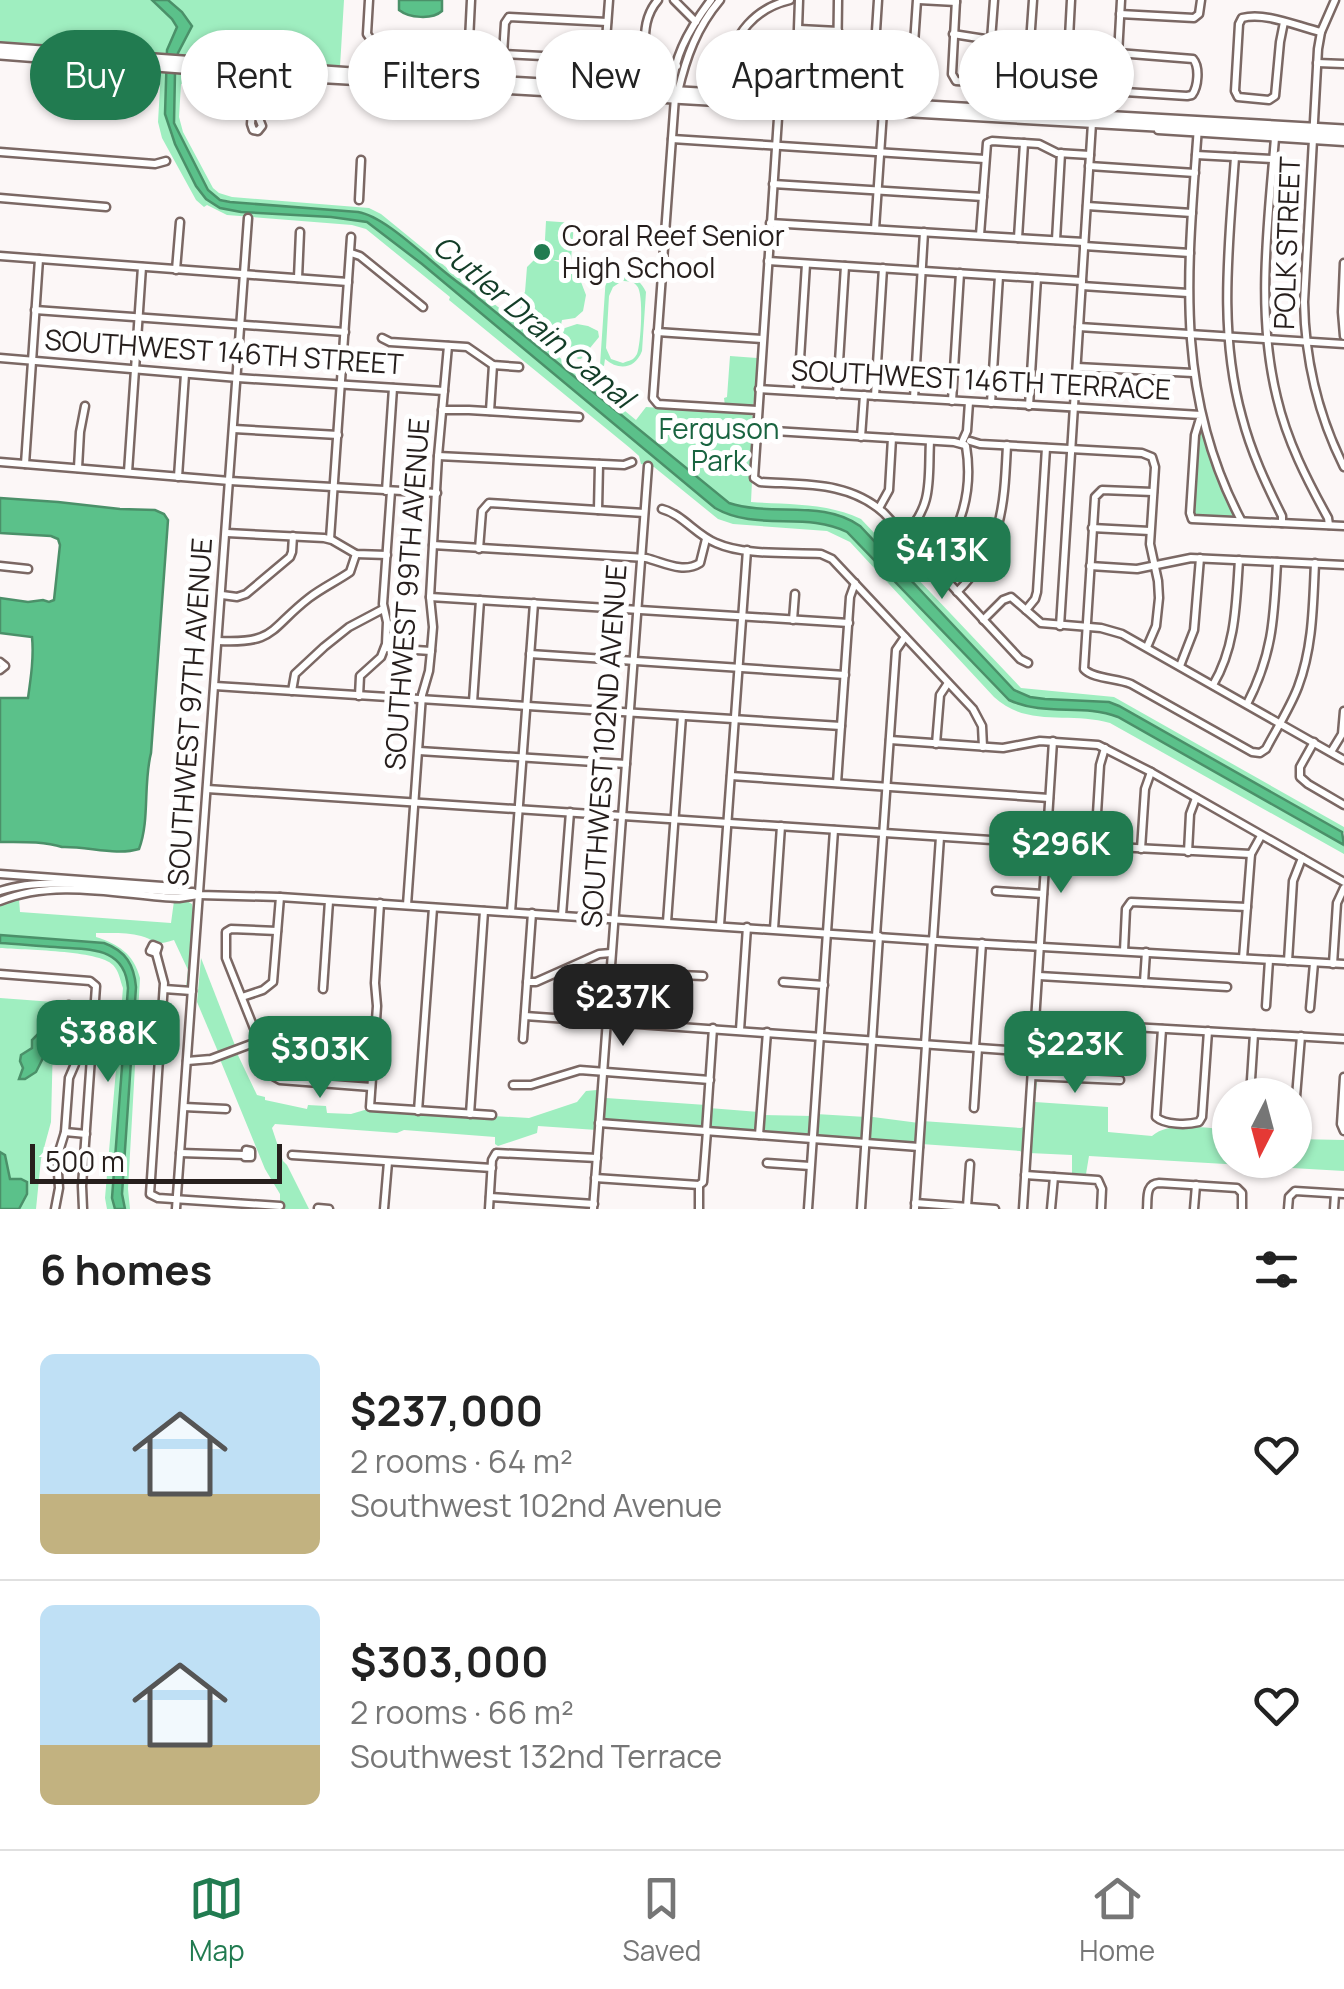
<!DOCTYPE html>
<meta charset="utf-8">
<style>
:root{--surface:#fff;--page:#f6f6f6;--text:#222;--muted:#767676;--line:#e0e0e0;--accent:#217b50}
body{margin:0;font-family:Manrope,sans-serif;background:var(--page);color:var(--text);height:100vh;display:flex;flex-direction:column;font-size:38px;white-space:nowrap}
*{box-sizing:border-box;margin:0}
p{font-size:32px;color:var(--muted)}
.icon{flex:none;width:55px;height:55px;fill:none;stroke:currentColor;stroke-width:2;stroke-linecap:round;stroke-linejoin:round}
.map{position:relative;height:1209px;overflow:hidden}
.details{display:flex;flex-direction:column;background:var(--surface);flex:1}
.details>*{flex:none}
.hud{position:absolute;left:30px;top:30px;width:1285px;height:90px;display:flex;gap:20px}
.needle{width:65px;rotate:186deg}
.buttons{position:absolute;left:1212px;top:1078px;display:grid;gap:20px}
.buttons a{display:grid;place-items:center;width:100px;height:100px;border-radius:50%;background:var(--surface);box-shadow:0 2px 8px #0004;font-size:50px}
.scale{position:absolute;left:30px;bottom:25px;width:252px;box-sizing:border-box;padding-left:10px;border:5px solid #271f1d;border-top:0;font-size:28px;line-height:35px;white-space:nowrap;color:#271f1d;-webkit-text-stroke:8px #fff;paint-order:stroke}
.price{position:absolute;translate:-50% -85px;padding:0 22px;border-radius:20px;background:var(--accent);color:#fff;font-size:32px;line-height:65px;filter:drop-shadow(0 2px 5px #0008)}
.price::after{content:'';position:absolute;left:50%;top:60px;width:30px;height:22px;margin-left:-15px;background:inherit;clip-path:polygon(0 0,100% 0,50% 100%)}
.price.on{background:#222;color:#fff}
ul{padding:0;list-style:none}
li{display:flex;align-items:center;gap:30px;height:250px;padding:0 40px}
li+li{border-top:2px solid var(--line)}
li span{display:grid;place-items:center;flex:none;width:280px;height:200px;border-radius:15px;color:#555}
li>.icon{margin-inline-start:auto}
span .icon{width:120px;height:120px;fill:#fffc;stroke-width:1}
li b{font-size:42px}
h2{display:flex;justify-content:space-between;align-items:center;height:120px;padding:0 40px;font-size:42px}
.chip{padding:0 35px;border-radius:45px;background:var(--surface);box-shadow:0 2px 8px #0004;font-size:35px;line-height:90px}
.chip.on{background:var(--accent);color:#fff}
.menu{display:flex;justify-content:space-around;align-items:center;height:140px;border-top:2px solid var(--line);background:var(--surface);font-size:28px;color:var(--muted)}
.menu a{display:grid;justify-items:center;gap:5px}
.menu .on{color:var(--accent)}
.map>svg:first-child{display:block}
</style>
<div class="map">
<svg width="1344" height="1209" viewBox="0 0 1344 1209">
<rect width="100%" height="100%" fill="#fcf7f7"/>
<g fill="#9feec0" fill-rule="evenodd">
<polygon points="0,0 344,0 340,67 327,66 326,69 0,43"/>
<path d="M161,70L167,72L165,114L171,136L198,189L213,204L224,209L331,217L367,222L422,264L715,508C756,532 806,511 847,532L1009,700C1046,717 1082,703 1118,717L1344,845V854L1110,723C1070,711 1027,728 994,697L850,542L827,531L733,524L718,519L654,467L641,464L639,456L630,448L449,300L450,297L366,229L352,225L227,215L207,205L204,207L196,200L162,138L158,122Z"/>
<path d="M176,71L212,73L211,77L199,76L198,78L197,76L185,75L182,78L184,83L181,84L179,117L183,132L213,188L219,193L232,197L369,208L381,214L463,281L465,280L636,420L646,407L750,414L755,418L751,502C788,505 825,502 861,519L1021,688L1114,697L1344,827V833L1119,706L1109,702L1045,699L1030,697L1014,690L860,526C823,499 771,517 729,503L466,288C436,269 389,217 358,212L237,203L217,198L204,185L174,123L173,115Z"/>
<path d="M546,221L574,223L571,260H553L576,269L586,295L583,311L575,318L562,320L561,325C551,329 538,320 526,320L520,311L522,296L525,292L527,267L536,258H544Z"/>
<path d="M606,276H611V282C625,273 639,276 646,292L642,351C635,369 619,371 605,359L604,366L600,365ZM622,281C629,282 632,280 637,286C644,293 641,344 637,354C633,361 630,360 623,363L611,359L606,348L609,296L613,287Z"/>
<polygon points="577,324 588,326 598,331 599,337 581,359 578,359 552,338 562,329"/>
<polygon points="758,351 757,398 754,399 753,407 725,406 724,398 727,397 730,356 757,358"/>
<polygon points="1201,432 1204,433 1234,510 1233,518 1194,517 1191,511 1197,434"/>
<path d="M19,899L20,912L171,923L174,901H187L192,904L194,918L190,983L186,988L188,970L174,940C151,947 159,941 141,936C128,932 109,933 96,933V937C118,944 134,954 140,978L128,1189L130,1209H125L122,1194L136,987C133,965 126,951 104,943L0,935V905Z"/>
<path d="M0,943C27,945 97,944 116,960C125,968 127,977 128,988L113,1189L115,1209H107L105,1198L123,988C120,980 119,971 113,965C99,950 23,950 0,948Z"/>
<polygon points="201,958 236,1048 219,1054 197,1002"/>
<polygon points="0,998 54,1002 51,1122 41,1159 36,1209 0,1209"/>
<polygon points="236,1051 257,1095 265,1097 265,1100 307,1109 308,1105 326,1106 327,1113 351,1114 368,1109 529,1118 577,1102 586,1091 597,1090 599,1076 597,1130 538,1126 537,1133 498,1146 495,1144 495,1137 404,1130 397,1133 275,1124 272,1128 283,1161 287,1165 309,1209 280,1209 280,1194 265,1169 219,1057"/>
<polygon points="607,1076 606,1098 706,1105 703,1127 604,1121 602,1118 605,1079"/>
<path d="M1035,1080L1037,1082L1035,1102L1108,1107V1132L1152,1136C1169,1121 1202,1128 1224,1129L1226,1133H1230V1160H1295V1139L1344,1140V1171L1089,1156L1086,1174L1072,1173V1155L1029,1153Z"/>
<polygon points="709,1108 759,1112 755,1132 712,1129 708,1124"/>
<polygon points="816,1114 866,1117 864,1139 861,1141 816,1137"/>
<polygon points="763,1115 812,1116 810,1135 808,1138 763,1133"/>
<polygon points="873,1117 919,1123 917,1141 914,1144 869,1141 869,1118"/>
<polygon points="922,1121 1021,1128 1025,1126 1023,1153 1020,1151 921,1144"/>
</g>
<g fill="#5bc18a" stroke="#4b9069" stroke-width="2.5">
<path d="M152,0H168L182,12L192,26L178,53L175,73L174,123L208,190L220,200L230,202L358,212C389,217 436,269 466,288L729,503C771,517 823,499 860,526L1014,690L1030,697L1045,699L1109,702L1119,706L1342,832L1344,845L1118,717C1082,703 1046,717 1009,700L847,532C806,511 756,532 715,508L422,264L367,222L331,217L241,212L220,208L206,199L196,186L175,144L165,114L167,50L177,27L172,19Z"/>
<path d="M399,0H442V11C432,20 409,18 399,10Z"/>
<path d="M0,498L58,502L120,509L155,510L164,514L168,520L151,753C143,784 150,820 139,849C116,856 87,846 62,847C44,841 21,842 0,842V698H28C31,677 34,656 32,637L0,633V598L28,602L43,600L49,602L54,600L60,545L58,539L51,536L0,533Z"/>
<path d="M0,935L104,943C126,951 134,965 136,987L122,1194L125,1209H115L112,1198L128,988C125,945 87,950 55,947C37,946 18,944 0,943Z"/>
<polygon points="40,1032 45,1037 45,1054 36,1072 25,1079 19,1079 23,1068 20,1061 21,1055 32,1048 32,1040"/>
<polygon points="0,1152 5,1155 10,1179 21,1179 27,1182 27,1194 19,1209 0,1209"/>
</g>
<g fill="none" stroke-linecap="round" stroke-linejoin="round">
<defs>
<g id="minor">
<polyline points="369,0 367,34 372,41 459,48 466,46 469,41 471,0"/>
<path d="M658,0C643,17 645,37 644,58L650,64L677,66"/>
<polyline points="674,0 696,22"/>
<path d="M711,0C692,25 667,65 675,97L653,398L658,404L757,410"/>
<polyline points="838,0 837,73 841,76 902,80 908,79 912,73 917,0"/>
<polyline points="919,0 956,2"/>
<path d="M956,0L952,74L956,81L1187,96L1192,95C1198,87 1200,67 1193,59L1118,53"/>
<path d="M1335,0L1321,32L1318,49L1304,302C1305,360 1318,415 1344,467"/>
<polyline points="1120,14 1194,18 1199,14 1201,0"/>
<path d="M1284,22L1280,42L1275,96L1269,100L1238,97L1235,91L1239,24L1242,18C1266,12 1296,26 1321,32"/>
<polyline points="799,29 838,31"/>
<polyline points="953,34 1004,42 1063,45 1069,38 1071,0"/>
<polyline points="991,40 994,0"/>
<polyline points="1030,43 1033,0"/>
<polyline points="503,54 601,59 605,54 609,0"/>
<polyline points="1317,63 1344,64"/>
<path d="M729,69C732,34 756,8 790,0"/>
<polyline points="711,72 720,69 793,71 797,57 799,0"/>
<polyline points="255,74 251,124 253,130 258,131 262,126 258,116 261,74"/>
<polyline points="873,78 878,0"/>
<polyline points="501,85 505,23 509,17 607,22"/>
<polyline points="1116,91 1121,0"/>
<path d="M678,92C686,57 697,27 720,0"/>
<path d="M779,103L754,478L760,482C804,485 849,481 884,513L1020,659L1028,663"/>
<path d="M1198,127C1188,266 1173,392 1241,520"/>
<polyline points="1158,130 1344,142"/>
<path d="M1275,138C1268,224 1256,313 1277,398C1287,441 1307,480 1328,518L1329,525"/>
<polyline points="672,139 985,159"/>
<polyline points="0,152 155,164 166,161"/>
<polyline points="1196,155 1273,159"/>
<path d="M1235,157C1229,244 1218,331 1242,417C1251,452 1266,484 1282,516V523"/>
<polyline points="1089,166 1195,173"/>
<polyline points="773,184 983,197"/>
<polyline points="0,198 106,207"/>
<polyline points="359,200 361,160"/>
<polyline points="1087,206 1192,213"/>
<polyline points="770,223 1084,242"/>
<polyline points="875,229 883,111"/>
<polyline points="980,235 987,143 992,141 1039,144 1057,153 1090,155"/>
<polyline points="1018,238 1024,143"/>
<polyline points="1056,240 1061,153"/>
<polyline points="1084,246 1190,253"/>
<polyline points="351,253 360,256 423,307"/>
<polyline points="0,256 348,282"/>
<polyline points="768,261 1082,281"/>
<polyline points="1344,263 1342,312 1344,336"/>
<polyline points="176,270 180,222"/>
<polyline points="298,278 300,232"/>
<polyline points="1082,286 1188,293"/>
<polyline points="35,310 345,332"/>
<polyline points="1079,327 1344,344"/>
<polyline points="657,332 762,339"/>
<polyline points="382,338 390,342 467,347 493,365 519,367"/>
<polyline points="0,358 238,378 444,391"/>
<polyline points="1077,367 1193,373"/>
<polyline points="759,389 1201,415 1195,435 1190,513 1192,519 1344,526"/>
<polyline points="798,391 806,264"/>
<polyline points="837,394 845,266"/>
<polyline points="875,396 883,268"/>
<polyline points="914,398 924,232"/>
<polyline points="952,401 960,273"/>
<polyline points="991,403 999,276"/>
<polyline points="1029,406 1037,278"/>
<polyline points="442,410 469,410 579,417"/>
<polyline points="490,411 493,365"/>
<polyline points="234,429 338,435"/>
<polyline points="757,430 954,442 965,445"/>
<polyline points="861,437 864,395"/>
<polyline points="963,440 967,431 969,402"/>
<polyline points="970,441 980,444 1142,453 1152,457 1155,467 1150,544 1158,581 1159,598 1156,626 1147,647"/>
<polyline points="438,456 624,465 632,462"/>
<polyline points="0,462 230,481 437,493"/>
<polyline points="25,464 39,259"/>
<polyline points="78,468 80,432 85,406"/>
<polyline points="128,472 142,267"/>
<polyline points="178,477 185,374"/>
<polyline points="386,491 393,388"/>
<path d="M1153,492L1102,490L1095,497L1084,669C1093,679 1117,678 1131,684L1252,752L1260,753L1266,749C1277,728 1290,708 1298,687C1313,647 1313,605 1315,563"/>
<polyline points="879,508 889,490 892,438"/>
<path d="M662,509C682,514 696,535 716,543C745,556 789,552 821,554L832,559L973,709L982,726L983,747"/>
<polyline points="598,510 599,464"/>
<polyline points="1092,528 1150,531"/>
<polyline points="227,533 324,538 332,540 356,554 387,555"/>
<path d="M904,535C934,506 928,479 930,441"/>
<polyline points="330,539 351,237"/>
<path d="M433,545L646,558C663,562 683,574 700,563L706,539"/>
<polyline points="479,549 482,511 489,503 644,513"/>
<path d="M930,563C963,535 973,488 966,446"/>
<polyline points="0,566 28,569"/>
<polyline points="1090,566 1137,569 1191,558 1344,565"/>
<path d="M957,592C1003,547 1004,506 1007,445"/>
<polyline points="222,595 237,597 246,594 290,557 292,552 293,536"/>
<polyline points="430,597 849,623"/>
<polyline points="1026,610 1035,599 1037,592 1046,448"/>
<polyline points="793,620 795,594"/>
<polyline points="983,620 1003,600 1011,597 1041,623 1101,628 1122,634 1344,760"/>
<polyline points="1060,626 1092,123"/>
<path d="M218,641C276,644 269,629 309,598C322,588 337,581 350,572L356,554"/>
<polyline points="385,648 431,651"/>
<polyline points="530,654 845,675"/>
<polyline points="0,662 5,666 0,670"/>
<polyline points="1180,666 1194,630 1200,558"/>
<path d="M1213,685C1236,646 1236,603 1239,560"/>
<polyline points="215,686 841,726"/>
<polyline points="292,691 295,674 324,647 349,627 383,609"/>
<polyline points="359,696 360,676 381,657 386,644 387,622 383,604 391,491"/>
<polyline points="473,702 480,600"/>
<path d="M1247,704C1273,654 1274,617 1277,562"/>
<polyline points="890,740 1003,748 1040,741 1098,745 1151,772 1344,882"/>
<polyline points="1314,742 1300,767 1300,777 1308,784 1344,805"/>
<polyline points="936,744 940,695 948,683"/>
<polyline points="419,751 626,764"/>
<polyline points="1331,752 1342,734 1344,711"/>
<polyline points="731,776 1049,798"/>
<polyline points="837,783 850,597 855,583"/>
<polyline points="207,789 1039,843 1251,854"/>
<polyline points="1095,846 1100,765 1105,748"/>
<polyline points="1141,849 1145,789 1151,772"/>
<polyline points="1188,852 1190,814 1196,798"/>
<polyline points="0,874 176,887"/>
<path d="M0,891C51,873 136,893 193,892L199,895L280,897L952,942L1344,964"/>
<polyline points="996,891 1043,894"/>
<path d="M0,901C55,878 121,895 179,898L198,895"/>
<polyline points="380,903 375,983 377,1006 370,1107 492,1115"/>
<polyline points="407,905 422,695 429,671 431,651 433,627 430,597 438,456 448,346"/>
<polyline points="511,912 534,603"/>
<polyline points="562,915 570,812"/>
<polyline points="667,922 682,716"/>
<polyline points="720,925 747,550"/>
<polyline points="774,929 781,826"/>
<polyline points="277,931 231,929 226,932 226,958 273,1076 280,1080 371,1087"/>
<polyline points="876,936 896,650 905,637"/>
<polyline points="933,940 940,837"/>
<polygon points="153,945 158,947 156,953 150,951"/>
<polyline points="1124,951 1126,909 1131,902 1247,907"/>
<polyline points="156,953 164,983 150,1194 158,1198 280,1206"/>
<polyline points="1243,958 1251,854 1261,836"/>
<polyline points="1288,961 1293,881 1302,858"/>
<polyline points="1333,964 1337,903 1344,888"/>
<polyline points="610,972 703,976"/>
<polyline points="0,974 90,981 96,986 82,1186 83,1209"/>
<polyline points="1039,976 1227,987"/>
<polyline points="527,982 536,982 599,954 611,953"/>
<polyline points="783,982 824,985"/>
<polyline points="1144,982 1146,952"/>
<polyline points="164,989 192,991"/>
<polyline points="323,989 329,901"/>
<polyline points="242,997 263,990 273,982 280,897"/>
<polyline points="1266,1006 1269,960"/>
<polyline points="1310,1008 1314,963"/>
<polyline points="525,1016 1034,1052"/>
<polyline points="1036,1027 1098,1030 1132,1027 1344,1039"/>
<path d="M1162,1029L1156,1117C1165,1125 1187,1125 1199,1122L1202,1117L1208,1031"/>
<polyline points="740,1030 747,927"/>
<polyline points="523,1039 532,913"/>
<polyline points="925,1044 932,940"/>
<polyline points="975,1047 982,943"/>
<polyline points="187,1061 211,1059 299,1026 375,1030"/>
<polyline points="1032,1076 1120,1080"/>
<polyline points="1344,1077 1341,1124 1344,1131"/>
<polyline points="513,1085 531,1085 580,1070 710,1080"/>
<polyline points="1250,1095 1254,1034"/>
<polyline points="184,1107 226,1109"/>
<polyline points="974,1108 978,1048"/>
<polyline points="1295,1109 1301,1036"/>
<polyline points="418,1111 433,908"/>
<polyline points="470,1114 484,911"/>
<polyline points="599,1123 919,1147"/>
<polyline points="706,1131 713,1028"/>
<polyline points="65,1132 86,1134"/>
<polyline points="759,1135 767,1032"/>
<polygon points="246,1150 251,1151 251,1157 245,1157"/>
<polyline points="180,1153 244,1155"/>
<polyline points="292,1155 492,1168"/>
<polyline points="767,1163 810,1166"/>
<polyline points="1025,1175 1098,1180 1102,1189 1101,1209"/>
<polyline points="595,1178 699,1185"/>
<polyline points="490,1197 594,1204"/>
<polyline points="915,1203 995,1209"/>
<polyline points="967,1207 970,1164"/>
<polyline points="318,1208 329,1209"/>
<polyline points="55,1209 59,1188 57,1158 65,1132 69,1078 75,1064 75,1053 68,1034 69,1005"/>
<polyline points="176,1209 248,218"/>
<polyline points="384,1209 388,1162"/>
<polyline points="489,1209 492,1160 496,1153 597,1158"/>
<polyline points="593,1209 648,466"/>
<polyline points="699,1209 699,1185 703,1182 707,1131"/>
<polyline points="808,1209 834,830"/>
<polyline points="861,1209 879,936"/>
<polyline points="915,1209 926,1045"/>
<polyline points="1023,1209 1053,741"/>
<polyline points="1051,1209 1054,1177"/>
<path d="M1147,1209C1148,1198 1145,1184 1159,1183L1237,1188L1242,1193V1209"/>
<polyline points="1194,1209 1196,1185"/>
<polyline points="1288,1209 1289,1197 1295,1191 1344,1194"/>
<polyline points="1334,1209 1335,1194"/>
</g>
<g id="major">
<polyline points="0,48 352,73 1344,130"/>
<polyline points="0,54 261,74 1344,137"/>
</g>
</defs>
<use href="#minor" stroke="#7b6864" stroke-width="11"/>
<use href="#major" stroke="#7b6864" stroke-width="14"/>
<use href="#minor" stroke="#fff" stroke-width="6"/>
<use href="#major" stroke="#fff" stroke-width="9"/>
</g>
<circle fill="#217b50" stroke="#fff" stroke-width="4" cx="542" cy="252" r="10"/>
<g text-anchor="middle" stroke-width="10" stroke-linejoin="round" paint-order="stroke">
<g font-size="28" fill="#271f1d" stroke="#fff" text-anchor="start">
<text x="562" y="246">Coral Reef Senior<tspan x="562" dy="32">High School</tspan></text>
</g>
<g font-size="28" fill="#271f1d" stroke="#fff">
<text transform="translate(1287 243) rotate(-88)" y="10">POLK STREET</text>
<text transform="translate(224 352) rotate(4)" y="10">SOUTHWEST 146TH STREET</text>
<text transform="translate(981 380) rotate(3)" y="10">SOUTHWEST 146TH TERRACE</text>
<text transform="translate(407 594) rotate(-86)" y="10">SOUTHWEST 99TH AVENUE</text>
<text transform="translate(190 712) rotate(-86)" y="10">SOUTHWEST 97TH AVENUE</text>
<text transform="translate(604 746) rotate(-86)" y="10">SOUTHWEST 102ND AVENUE</text>
</g>
<g font-size="28" fill="#196440" stroke="#fff">
<text x="719" y="439">Ferguson<tspan x="719" dy="32">Park</tspan></text>
</g>
<g font-size="30" font-style="italic" fill="#123d27" stroke="#fff">
<text transform="translate(533 322) rotate(40)" y="10">Cutler Drain Canal</text>
</g>
</g>
</svg>
<div class="buttons">
<a><svg class="needle" viewBox="-14 -14 28 28"><path d="M0-13l5 13h-10z" fill="#e53935"/><path d="M0 13l5-13h-10z" fill="#767676"/></svg></a>
</div>
<div class="scale">500 m</div>
<b class="price" style="left:942px;top:602px">$413K</b>
<b class="price" style="left:1061px;top:896px">$296K</b>
<b class="price on" style="left:623px;top:1049px">$237K</b>
<b class="price" style="left:108px;top:1085px">$388K</b>
<b class="price" style="left:1075px;top:1096px">$223K</b>
<b class="price" style="left:320px;top:1101px">$303K</b>
<div class="hud">
<a class="chip on">Buy</a>
<a class="chip">Rent</a>
<a class="chip">Filters</a>
<a class="chip">New</a>
<a class="chip">Apartment</a>
<a class="chip">House</a>
</div>
</div>
<section class="details">
<h2>6 homes<svg class="icon" aria-label="filters" viewBox="0 0 24 24"><path d="M4 7h16M4 17h16"/><circle cx="9" cy="7" r="2"/><circle cx="15" cy="17" r="2"/></svg></h2>
<ul>
<li><span style="background:linear-gradient(#bfe0f5 70%,#c2b280 0)"><svg class="icon" aria-label="home" viewBox="0 0 24 24"><path d="M3 11l9-7 9 7M6 9v11h12V9"/></svg></span><div><b>$237,000</b><p>2 rooms · 64 m²</p><p>Southwest 102nd Avenue</p></div><svg class="icon" aria-label="heart" viewBox="0 0 24 24"><path d="M12 20l-8-8c-3-5 5-10 8-4 3-6 11-1 8 4z"/></svg></li>
<li><span style="background:linear-gradient(#bfe0f5 70%,#c2b280 0)"><svg class="icon" aria-label="home" viewBox="0 0 24 24"><path d="M3 11l9-7 9 7M6 9v11h12V9"/></svg></span><div><b>$303,000</b><p>2 rooms · 66 m²</p><p>Southwest 132nd Terrace</p></div><svg class="icon" aria-label="heart" viewBox="0 0 24 24"><path d="M12 20l-8-8c-3-5 5-10 8-4 3-6 11-1 8 4z"/></svg></li>
</ul>
</section>
<nav class="menu">
<a class="on"><svg class="icon" aria-label="map" viewBox="0 0 24 24"><path d="M3 6l6-2 6 2 6-2v14l-6 2-6-2-6 2zM9 4v14M15 6v14"/></svg>Map</a>
<a><svg class="icon" aria-label="saved" viewBox="0 0 24 24"><path d="M7 4h10v16l-5-4-5 4z"/></svg>Saved</a>
<a><svg class="icon" aria-label="home" viewBox="0 0 24 24"><path d="M3 11l9-7 9 7M6 9v11h12V9"/></svg>Home</a>
</nav>
